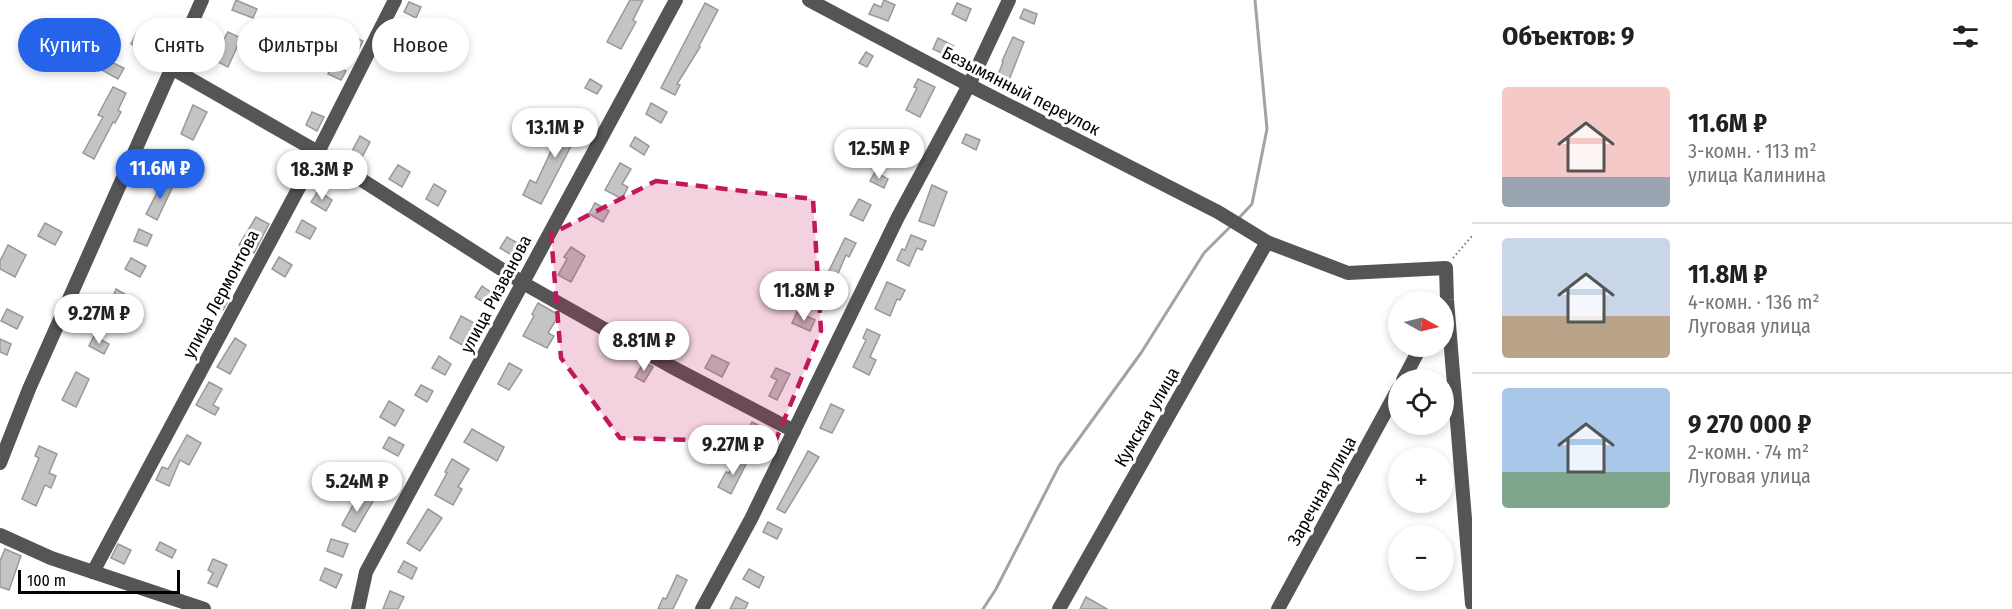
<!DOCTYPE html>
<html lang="ru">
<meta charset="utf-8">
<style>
:root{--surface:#fff;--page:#f2f2f2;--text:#202124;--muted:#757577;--line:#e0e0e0;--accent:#2563eb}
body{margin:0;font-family:"Fira Sans Condensed",sans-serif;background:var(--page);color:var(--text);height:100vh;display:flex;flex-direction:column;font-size:22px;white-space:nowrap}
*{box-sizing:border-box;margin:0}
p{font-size:20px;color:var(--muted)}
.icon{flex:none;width:33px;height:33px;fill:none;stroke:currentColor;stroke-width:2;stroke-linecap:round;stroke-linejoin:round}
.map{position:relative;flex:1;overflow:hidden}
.details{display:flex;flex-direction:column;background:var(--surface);width:540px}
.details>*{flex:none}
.banner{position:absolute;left:18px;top:18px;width:570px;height:54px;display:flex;gap:12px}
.needle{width:39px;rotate:98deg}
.tools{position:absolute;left:1388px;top:291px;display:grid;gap:12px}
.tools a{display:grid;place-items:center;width:66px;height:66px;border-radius:50%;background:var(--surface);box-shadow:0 3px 9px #0003;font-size:30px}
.scale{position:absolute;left:18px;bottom:15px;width:162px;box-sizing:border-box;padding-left:6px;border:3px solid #000;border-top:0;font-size:16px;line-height:21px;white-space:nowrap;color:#000;-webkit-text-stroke:4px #fff;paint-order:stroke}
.price{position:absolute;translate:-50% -51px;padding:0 14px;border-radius:21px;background:#fff;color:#222;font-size:20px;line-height:39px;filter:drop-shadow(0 2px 3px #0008)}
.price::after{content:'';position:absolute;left:50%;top:36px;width:18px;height:14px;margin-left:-9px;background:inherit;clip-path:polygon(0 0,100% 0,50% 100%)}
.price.on{background:var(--accent);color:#fff}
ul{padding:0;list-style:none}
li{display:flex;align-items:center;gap:18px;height:150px;padding:0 30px}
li+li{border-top:2px solid var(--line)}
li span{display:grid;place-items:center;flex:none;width:168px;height:120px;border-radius:6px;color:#555}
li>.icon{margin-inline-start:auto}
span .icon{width:72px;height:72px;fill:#fffc;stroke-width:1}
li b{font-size:26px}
h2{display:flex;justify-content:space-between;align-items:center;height:72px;padding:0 30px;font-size:26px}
.tag{padding:0 21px;border-radius:27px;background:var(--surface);box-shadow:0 3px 9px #0003;font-size:21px;line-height:54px}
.tag.on{background:var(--accent);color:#fff}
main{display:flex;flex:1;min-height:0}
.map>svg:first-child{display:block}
</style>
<main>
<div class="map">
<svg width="1472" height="609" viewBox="0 0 1472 609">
<rect width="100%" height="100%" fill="#fff"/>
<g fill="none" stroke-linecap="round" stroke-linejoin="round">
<g stroke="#a3a3a3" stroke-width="3">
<polyline points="1237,220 1252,204 1267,129 1255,0"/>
<polyline points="983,609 996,589 1059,466 1141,353 1204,253 1233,224"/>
</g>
</g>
<g fill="#c4c4c4" stroke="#999" stroke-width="1.5">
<polygon points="236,0 257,9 253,18 232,10"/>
<polygon points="630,0 643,0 633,20 636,22 621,49 607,42"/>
<polygon points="884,0 895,5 888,21 869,14 874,4 881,7"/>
<polygon points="409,2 421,7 416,18 404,12"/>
<polygon points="705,3 718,10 699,46 700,47 677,84 680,85 675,95 661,88"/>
<polygon points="957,3 971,9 966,21 952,14"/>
<polygon points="1024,9 1037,14 1034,24 1020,18"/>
<polygon points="396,30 409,36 397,60 386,54"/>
<polygon points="228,32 241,38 228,67 212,59"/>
<polygon points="344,32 363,41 356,55 338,47"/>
<polygon points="136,34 150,41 145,51 131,44"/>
<polygon points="1013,37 1024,42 1009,80 998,75 1003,62 1002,61"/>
<polygon points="938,38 954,46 949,57 933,49"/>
<polygon points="866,52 873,56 867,67 859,63"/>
<polygon points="103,58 124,68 118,79 98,68"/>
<polygon points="333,65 346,71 341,80 328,74"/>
<polygon points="590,79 602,86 597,94 585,88"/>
<polygon points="918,79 935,87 920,117 906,110 917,88 914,87"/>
<polygon points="113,87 126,93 118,110 121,112 115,123 113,122 94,159 83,153 103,117 98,115"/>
<polygon points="651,103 667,112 661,123 646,114"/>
<polygon points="193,105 207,112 193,140 181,134"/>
<polygon points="570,111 585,119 541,204 523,195 530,180 536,183"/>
<polygon points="312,112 324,117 317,131 306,125"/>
<polygon points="966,134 980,140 976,150 962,143"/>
<polygon points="360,136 370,142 361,159 351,153"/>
<polygon points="635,137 649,146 644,155 630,146"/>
<polygon points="893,141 909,148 902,163 886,155"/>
<polygon points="620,163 631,169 622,184 628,187 622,199 605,190"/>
<polygon points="398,165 410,172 402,187 389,179"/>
<polygon points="875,172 888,179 884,188 870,181"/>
<polygon points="160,180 173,186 157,220 146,214 159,189 157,188"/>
<polygon points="434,184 446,191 438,206 426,199"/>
<polygon points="932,185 947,192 934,226 919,221"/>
<polygon points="318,191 332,200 326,211 311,202"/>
<polygon points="859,199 871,205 863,221 850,215"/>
<polygon points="595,203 609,211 603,222 589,214"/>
<polygon points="256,217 269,224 254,253 239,245"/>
<polygon points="302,220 316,228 310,239 296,232"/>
<polygon points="45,223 62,232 55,245 38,236"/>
<polygon points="139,229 152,235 147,246 134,241"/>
<polygon points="911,235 926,241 922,250 917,248 909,266 897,260 902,249 905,250"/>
<polygon points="507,237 519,244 513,256 500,248"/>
<polygon points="845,238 856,243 849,257 846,255 827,299 814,293 818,283 822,285"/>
<polygon points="8,245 26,255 15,277 0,269 0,261"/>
<polygon points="571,247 585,256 571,282 558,275 567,259 564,257"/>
<polygon points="279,257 292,265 285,277 272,269"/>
<polygon points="131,258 146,266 140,277 125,269"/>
<polygon points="887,282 905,290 900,300 897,299 890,316 875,309"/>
<polygon points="482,286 492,293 486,304 475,297"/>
<polygon points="116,289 130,297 118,323 105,318"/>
<polygon points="216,292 229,299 223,310 210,303"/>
<polygon points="538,303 559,315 548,333 554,336 547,348 523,336 534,316 532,314"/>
<polygon points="7,309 23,317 17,329 1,321"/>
<polygon points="797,312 815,320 810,331 792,323"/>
<polygon points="461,316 474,323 462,345 450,338"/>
<polygon points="867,329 880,335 870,357 876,360 869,375 853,367 866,340 863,338"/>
<polygon points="94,336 109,344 104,354 89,346"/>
<polygon points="235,338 246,345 230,374 217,367"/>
<polygon points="0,339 11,344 7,355 0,352"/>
<polygon points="712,355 729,363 722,377 705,368"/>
<polygon points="439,356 451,364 445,375 432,368"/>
<polygon points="644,362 653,367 644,382 635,377"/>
<polygon points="509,363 522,370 509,390 498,384"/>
<polygon points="776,368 790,374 777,400 769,396 777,380 771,377"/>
<polygon points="76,372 89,379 76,407 62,400"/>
<polygon points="209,382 222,389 213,405 219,408 215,415 196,405"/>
<polygon points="421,385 433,391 427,402 415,395"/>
<polygon points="389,401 404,410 395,426 380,417"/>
<polygon points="831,404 844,410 832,433 820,428"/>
<polygon points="752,422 765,429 761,438 747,432"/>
<polygon points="472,429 504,447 497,461 464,442"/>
<polygon points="187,435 201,443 189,465 180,460 169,486 156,480 162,467 168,469"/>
<polygon points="389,437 404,445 398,456 383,448"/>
<polygon points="39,446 57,454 49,473 56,476 51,488 45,485 36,506 22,499 39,458 35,456"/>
<polygon points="808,451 819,457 785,513 777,509"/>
<polygon points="737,457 747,462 731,494 718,487 726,472 729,473"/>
<polygon points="452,459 469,469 458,487 462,489 453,505 435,495 447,473 445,472"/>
<polygon points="376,465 388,473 382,483 369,475"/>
<polygon points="359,494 373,501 355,532 342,525"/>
<polygon points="428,509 442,518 420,551 407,543"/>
<polygon points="768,522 782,529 777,539 763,532"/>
<polygon points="331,539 348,544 343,557 327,551"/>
<polygon points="160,542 176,550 172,558 156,550"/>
<polygon points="118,544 131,550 124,564 111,558"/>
<polygon points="5,549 21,556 9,590 0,587 0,561"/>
<polygon points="213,559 227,565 217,587 208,583 213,573 208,570"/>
<polygon points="404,561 417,568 412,579 398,572"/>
<polygon points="325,568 342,575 336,588 320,580"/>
<polygon points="749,569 764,577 759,588 743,579"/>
<polygon points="677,575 687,580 673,609 658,609 663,598 666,599"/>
<polygon points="390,591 404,597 398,609 383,609"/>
<polygon points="736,597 748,603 745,609 730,609"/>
<polygon points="1086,597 1107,609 1080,609"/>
</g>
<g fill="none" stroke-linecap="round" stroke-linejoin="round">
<polyline stroke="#777" stroke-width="2" stroke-dasharray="1.5 3" stroke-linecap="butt" points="1453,258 1472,236"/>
<g stroke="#555" stroke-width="14">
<polyline points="809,0 969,85 1218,212 1267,242 1348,273 1446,268 1447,300 1472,604"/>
<polyline points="173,69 318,152 523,283 670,366 794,431"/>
<polyline points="1403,380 1421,346"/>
<polyline points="0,463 29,389 202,0"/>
<polyline points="0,535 51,558 204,609"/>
<polyline points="93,572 318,152 395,0"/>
<polyline points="358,609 366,572 676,0"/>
<polyline points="702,609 751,519 898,217 969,85 1009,0"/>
<polyline points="1059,609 1267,242"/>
<polyline points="1278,609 1398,389"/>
</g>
</g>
<path fill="#c2185b" fill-opacity="0.2" stroke="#c2185b" stroke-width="4.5" stroke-dasharray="12 8" stroke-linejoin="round" d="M656,181L813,199L821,331L775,442L620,438L561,358L551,234Z"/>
<g text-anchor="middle" stroke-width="6" stroke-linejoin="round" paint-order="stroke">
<g font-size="18" fill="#000" stroke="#fff">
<text transform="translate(1021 91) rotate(27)" y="6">Безымянный переулок</text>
<text transform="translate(221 294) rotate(-62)" y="6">улица Лермонтова</text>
<text transform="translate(496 294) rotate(-62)" y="6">улица Ризванова</text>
<text transform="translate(1147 417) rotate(-60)" y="6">Кумская улица</text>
<text transform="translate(1322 491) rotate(-61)" y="6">Заречная улица</text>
</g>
</g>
</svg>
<div class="tools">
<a><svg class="needle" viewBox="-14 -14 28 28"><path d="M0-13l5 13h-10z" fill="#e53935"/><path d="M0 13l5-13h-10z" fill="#757577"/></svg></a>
<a><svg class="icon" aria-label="locate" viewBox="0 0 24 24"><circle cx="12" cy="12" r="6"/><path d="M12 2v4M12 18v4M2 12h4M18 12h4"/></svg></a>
<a>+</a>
<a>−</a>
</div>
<div class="scale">100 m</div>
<b class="price" style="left:555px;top:159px">13.1M ₽</b>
<b class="price" style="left:879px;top:180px">12.5M ₽</b>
<b class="price on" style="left:160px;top:200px">11.6M ₽</b>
<b class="price" style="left:322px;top:201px">18.3M ₽</b>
<b class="price" style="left:804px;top:322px">11.8M ₽</b>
<b class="price" style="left:99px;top:345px">9.27M ₽</b>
<b class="price" style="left:644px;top:372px">8.81M ₽</b>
<b class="price" style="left:733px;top:476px">9.27M ₽</b>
<b class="price" style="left:357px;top:513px">5.24M ₽</b>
<div class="banner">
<a class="tag on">Купить</a>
<a class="tag">Снять</a>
<a class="tag">Фильтры</a>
<a class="tag">Новое</a>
</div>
</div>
<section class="details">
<h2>Объектов: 9<svg class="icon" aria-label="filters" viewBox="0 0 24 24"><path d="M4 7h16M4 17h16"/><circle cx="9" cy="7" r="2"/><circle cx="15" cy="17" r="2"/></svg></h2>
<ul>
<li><span style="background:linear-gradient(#f6c9c9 75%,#9aa5b1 0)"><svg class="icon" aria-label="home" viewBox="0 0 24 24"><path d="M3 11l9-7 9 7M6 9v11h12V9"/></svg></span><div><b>11.6M ₽</b><p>3-комн. · 113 m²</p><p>улица Калинина</p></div></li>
<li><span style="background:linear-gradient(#c9d6e8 65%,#b9a48a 0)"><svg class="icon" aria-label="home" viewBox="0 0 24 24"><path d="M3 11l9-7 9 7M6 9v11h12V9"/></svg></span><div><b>11.8M ₽</b><p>4-комн. · 136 m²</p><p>Луговая улица</p></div></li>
<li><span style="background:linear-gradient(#a9c7e8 70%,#7fa58c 0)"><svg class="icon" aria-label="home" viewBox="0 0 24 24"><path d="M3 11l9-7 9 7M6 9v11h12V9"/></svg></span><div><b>9 270 000 ₽</b><p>2-комн. · 74 m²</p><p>Луговая улица</p></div></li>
</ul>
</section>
</main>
